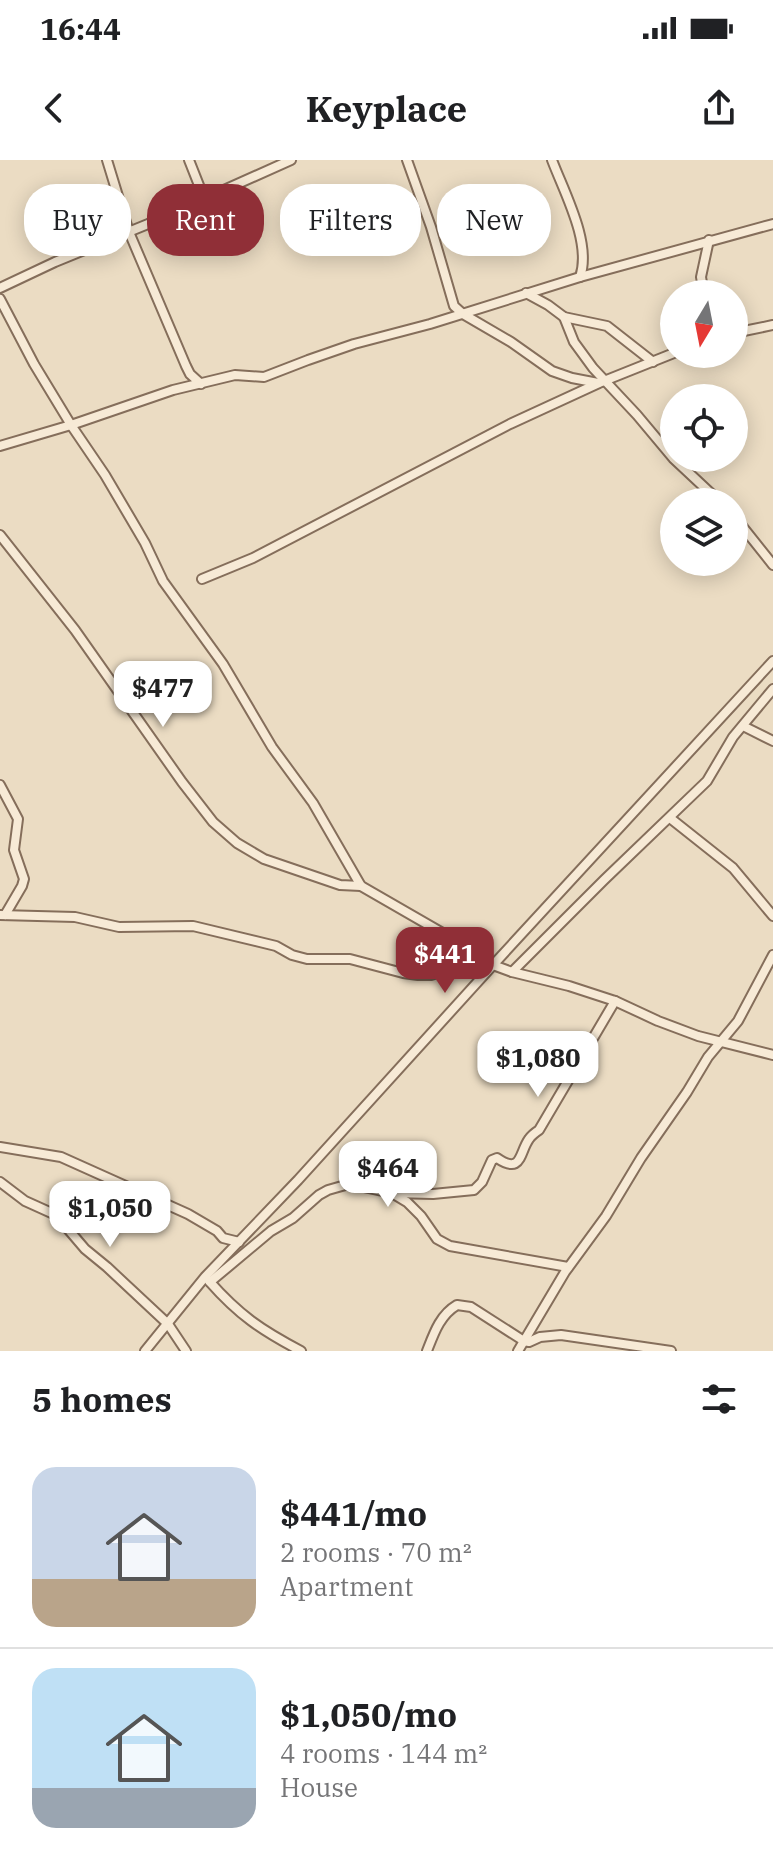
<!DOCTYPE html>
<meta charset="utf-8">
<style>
:root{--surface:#fff;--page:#f2f2f2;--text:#202124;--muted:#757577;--line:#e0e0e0;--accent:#902f37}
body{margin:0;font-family:"IBM Plex Serif",serif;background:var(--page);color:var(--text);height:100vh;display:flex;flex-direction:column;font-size:30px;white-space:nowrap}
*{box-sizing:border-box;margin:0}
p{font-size:26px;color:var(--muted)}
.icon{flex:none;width:44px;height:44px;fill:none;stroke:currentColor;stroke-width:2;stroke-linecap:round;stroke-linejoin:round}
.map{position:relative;height:1191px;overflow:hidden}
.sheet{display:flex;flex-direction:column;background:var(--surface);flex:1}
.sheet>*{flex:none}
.banner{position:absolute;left:24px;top:24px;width:726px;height:72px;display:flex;gap:16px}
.needle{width:52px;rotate:190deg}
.buttons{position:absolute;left:660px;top:120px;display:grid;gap:16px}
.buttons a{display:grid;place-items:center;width:88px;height:88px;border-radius:50%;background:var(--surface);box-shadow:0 4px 20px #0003;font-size:40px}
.price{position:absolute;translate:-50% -68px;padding:0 18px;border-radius:16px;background:#fff;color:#222;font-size:26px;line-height:52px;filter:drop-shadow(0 2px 4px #0008)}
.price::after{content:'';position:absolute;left:50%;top:48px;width:24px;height:18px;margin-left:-12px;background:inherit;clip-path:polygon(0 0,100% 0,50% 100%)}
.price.selected{background:var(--accent);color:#fff}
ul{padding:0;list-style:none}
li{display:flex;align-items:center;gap:24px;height:200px;padding:0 32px}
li+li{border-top:2px solid var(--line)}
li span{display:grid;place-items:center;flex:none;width:224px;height:160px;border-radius:24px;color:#555}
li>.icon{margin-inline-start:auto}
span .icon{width:96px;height:96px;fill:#fffc;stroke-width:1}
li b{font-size:34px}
h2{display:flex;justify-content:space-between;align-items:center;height:96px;padding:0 32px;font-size:34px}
.pill{padding:0 28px;border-radius:32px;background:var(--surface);box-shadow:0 4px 20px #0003;font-size:28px;line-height:72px}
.pill.selected{background:var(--accent);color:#fff}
.status{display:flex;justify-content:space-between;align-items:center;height:56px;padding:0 40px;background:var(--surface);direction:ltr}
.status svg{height:22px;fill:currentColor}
header{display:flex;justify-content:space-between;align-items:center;height:104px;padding:0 32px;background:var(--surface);font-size:36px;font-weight:700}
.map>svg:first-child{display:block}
</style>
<div class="status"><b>16:44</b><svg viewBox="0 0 49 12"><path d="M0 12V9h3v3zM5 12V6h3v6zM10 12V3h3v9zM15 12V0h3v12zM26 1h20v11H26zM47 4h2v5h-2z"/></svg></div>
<header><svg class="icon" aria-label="back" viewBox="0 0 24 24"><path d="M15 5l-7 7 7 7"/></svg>Keyplace<svg class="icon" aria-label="share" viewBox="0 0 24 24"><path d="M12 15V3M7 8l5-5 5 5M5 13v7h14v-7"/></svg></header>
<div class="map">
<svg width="773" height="1191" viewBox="0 0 773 1191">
<rect width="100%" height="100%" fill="#ebdcc3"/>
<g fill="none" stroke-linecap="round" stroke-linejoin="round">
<defs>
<g id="street">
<polyline points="107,0 129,72 186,206 190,214 201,224"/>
<polyline points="189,0 204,38"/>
<polyline points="407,0 431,67 454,146 463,154 511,182 552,211 572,218 598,223"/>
<path d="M552,0C564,32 592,83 580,117"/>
<polyline points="0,128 55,102 148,64 291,0"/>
<polyline points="526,133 548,145 564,157 607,166 653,202"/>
<polyline points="704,134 701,117 709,80"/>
<polyline points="0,139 34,204 71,265 105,315 145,383 163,421 223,504 272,587 313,643 361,726 479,794 493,805 512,812 569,826 615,841 658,861 698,876 773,895"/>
<polyline points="564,157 574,182 593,208 637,255 673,298 720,342"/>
<polyline points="734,173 773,165"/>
<polyline points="0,286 71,265 173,230 235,215 264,217 308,200 354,184 430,164 580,117 773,64"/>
<polyline points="734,356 773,405"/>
<polyline points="0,375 75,470 182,622 213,662 237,683 264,699 340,725 361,726"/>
<polyline points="202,419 253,398 510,264 599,223 674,193"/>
<polyline points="743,566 773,581"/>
<polyline points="0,625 18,659 14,690 24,719 22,726 5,755"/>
<polyline points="670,658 733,708 773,756"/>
<polyline points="0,755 75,757 119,767 193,766 276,786 292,795 307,799 350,799 403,813 418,815 431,815 456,807 481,804 487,801"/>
<polyline points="512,812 604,720 707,621 733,577 773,529"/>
<polyline points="0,987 61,997 188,1054 217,1071 223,1078 239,1082"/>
<polyline points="0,1022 25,1041 56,1055 85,1089 107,1107 168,1164 186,1191"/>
<path d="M393,1033L433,1034L474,1030L482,1022L492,1000L497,998C522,1015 519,993 529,979C531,976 536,972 539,970L615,841"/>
<path d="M209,1121C239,1155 261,1170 301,1191"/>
<polyline points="210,1122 271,1071 293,1058 319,1035 328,1030 349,1024 392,1033 407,1042 421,1056 437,1079 450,1086 568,1107"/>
<polyline points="145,1191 205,1117 298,1020 493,805 773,501"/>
<path d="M427,1191C434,1173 440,1155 457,1145L471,1147L524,1181L529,1182L540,1177L561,1175L671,1191"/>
<polyline points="518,1191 565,1112 606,1056 641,998 687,932 708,897 738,861 773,795"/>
</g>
</defs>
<use href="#street" stroke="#856e5b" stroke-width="12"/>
<use href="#street" stroke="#f7ead6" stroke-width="8"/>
</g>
</svg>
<div class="buttons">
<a><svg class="needle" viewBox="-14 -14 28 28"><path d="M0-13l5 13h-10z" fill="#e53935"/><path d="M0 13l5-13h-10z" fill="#757577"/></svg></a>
<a><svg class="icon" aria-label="locate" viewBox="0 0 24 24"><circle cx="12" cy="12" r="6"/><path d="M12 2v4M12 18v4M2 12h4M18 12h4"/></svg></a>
<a><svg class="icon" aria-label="layers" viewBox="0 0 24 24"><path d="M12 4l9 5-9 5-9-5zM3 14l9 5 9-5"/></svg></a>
</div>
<b class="price" style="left:163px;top:569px">$477</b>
<b class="price selected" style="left:445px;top:835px">$441</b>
<b class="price" style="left:538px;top:939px">$1,080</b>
<b class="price" style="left:388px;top:1049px">$464</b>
<b class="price" style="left:110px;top:1089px">$1,050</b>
<div class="banner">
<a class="pill">Buy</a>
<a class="pill selected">Rent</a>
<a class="pill">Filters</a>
<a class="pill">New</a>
</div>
</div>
<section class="sheet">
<h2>5 homes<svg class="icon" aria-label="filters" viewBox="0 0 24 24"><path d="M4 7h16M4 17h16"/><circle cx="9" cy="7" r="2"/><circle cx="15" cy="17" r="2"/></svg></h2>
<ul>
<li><span style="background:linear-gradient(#c9d6e8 70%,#b9a48a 0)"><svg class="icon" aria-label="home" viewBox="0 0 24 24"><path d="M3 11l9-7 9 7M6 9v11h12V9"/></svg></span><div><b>$441/mo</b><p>2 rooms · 70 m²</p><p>Apartment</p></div></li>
<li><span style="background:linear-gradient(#bfe0f5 75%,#9aa5b1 0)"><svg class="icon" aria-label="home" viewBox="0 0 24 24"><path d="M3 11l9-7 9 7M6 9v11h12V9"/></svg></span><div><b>$1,050/mo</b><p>4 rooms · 144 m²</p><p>House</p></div></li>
</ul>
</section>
